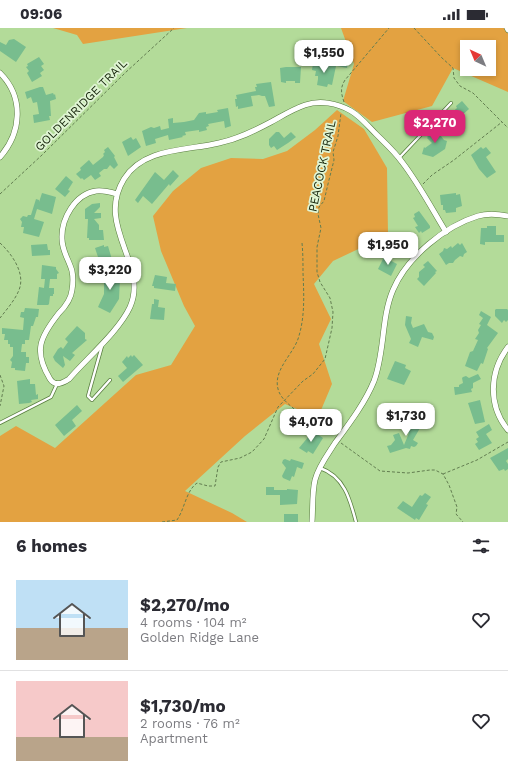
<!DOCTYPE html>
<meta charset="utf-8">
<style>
:root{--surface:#fff;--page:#f2f2f3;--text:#2b2b33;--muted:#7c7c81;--line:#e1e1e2;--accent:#db2777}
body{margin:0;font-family:"Work Sans",sans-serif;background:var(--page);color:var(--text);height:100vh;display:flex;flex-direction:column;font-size:15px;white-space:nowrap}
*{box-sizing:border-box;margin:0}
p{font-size:13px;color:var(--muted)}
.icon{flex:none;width:22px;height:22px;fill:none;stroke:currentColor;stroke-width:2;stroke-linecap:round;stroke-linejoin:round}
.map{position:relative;height:494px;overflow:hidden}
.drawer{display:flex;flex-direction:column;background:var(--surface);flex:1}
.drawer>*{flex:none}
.needle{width:26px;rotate:316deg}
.fabs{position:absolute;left:460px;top:12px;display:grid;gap:8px}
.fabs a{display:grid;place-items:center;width:36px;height:36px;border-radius:0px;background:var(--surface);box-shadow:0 2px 6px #0003;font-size:20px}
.price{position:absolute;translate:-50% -34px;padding:0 9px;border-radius:8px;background:#fff;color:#222;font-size:13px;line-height:26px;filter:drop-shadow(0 1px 2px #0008)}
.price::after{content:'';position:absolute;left:50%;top:24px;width:12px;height:9px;margin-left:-6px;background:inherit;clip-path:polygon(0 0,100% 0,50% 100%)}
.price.on{background:var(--accent);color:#fff}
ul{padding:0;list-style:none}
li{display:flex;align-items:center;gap:12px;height:100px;padding:0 16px}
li+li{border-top:1px solid var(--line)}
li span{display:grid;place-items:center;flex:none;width:112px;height:80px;border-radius:0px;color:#555}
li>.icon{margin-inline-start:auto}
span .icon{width:48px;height:48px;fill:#fffc;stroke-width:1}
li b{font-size:17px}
h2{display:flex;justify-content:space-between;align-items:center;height:48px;padding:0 16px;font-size:17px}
.status{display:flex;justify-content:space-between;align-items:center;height:28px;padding:0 20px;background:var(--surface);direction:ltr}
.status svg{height:11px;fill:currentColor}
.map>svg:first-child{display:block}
</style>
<div class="status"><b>09:06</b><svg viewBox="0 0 49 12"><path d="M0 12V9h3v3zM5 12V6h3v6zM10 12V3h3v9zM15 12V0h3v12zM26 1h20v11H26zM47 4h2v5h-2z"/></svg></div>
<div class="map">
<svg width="508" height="494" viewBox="0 0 508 494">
<rect width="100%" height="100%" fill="#b3db99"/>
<g fill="#e3a241" fill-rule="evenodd">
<polygon points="53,0 187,0 83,16 77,7"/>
<path d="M341,0H508V64L453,40L432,78L372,94L343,73L354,36ZM467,19H489V41H467Z"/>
<polygon points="337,82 364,101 387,140 388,207 333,233 314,256 331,291 319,316 332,356 316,394 297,381 285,376 245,408 185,463 232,485 247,494 0,494 0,408 16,398 55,420 136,347 171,337 195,298 184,278 161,223 153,188 173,163 201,140 231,130 263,131 287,123 315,102"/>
</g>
<g fill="#78bd8e">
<polygon points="14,11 26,19 16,34 0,23 0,14 6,17 9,12"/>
<polygon points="39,29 44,36 41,38 44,42 40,45 42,48 32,54 27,45 29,43 26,39 28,38 27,36"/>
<polygon points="340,30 348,32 347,40 337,38"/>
<polygon points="313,35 322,37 322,35 336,38 332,57 328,56 327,59 317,57 318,51 318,48 315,48 316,43 312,42"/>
<polygon points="286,39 301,39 300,55 295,55 295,53 286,53 286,55 281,54 280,40"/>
<polygon points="271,54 275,78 269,79 265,68 262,68 259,67 251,68 253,78 238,81 238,78 236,79 235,71 237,71 236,67 256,63 255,59 257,59 256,56"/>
<polygon points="40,59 43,59 46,67 53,65 54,67 55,66 56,71 50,73 51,88 49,88 50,92 34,95 33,87 39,86 37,74 33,75 31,69 27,71 25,64"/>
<polygon points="462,73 469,81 460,89 462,91 452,100 443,90 444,90 443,88 447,83 450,86 457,80 456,78"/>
<polygon points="228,80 231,98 225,100 224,93 208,96 209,98 206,99 207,102 199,104 199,102 185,104 186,107 182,108 183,109 169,112 168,107 155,111 156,115 146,118 142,103 151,99 154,100 160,98 161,102 169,100 168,91 173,90 173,95 184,94 194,92 199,85 206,84 206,86 218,84 217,82"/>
<polygon points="434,99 444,112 447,113 445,121 433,129 422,126 424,119 425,120 432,115 427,110 428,109 426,107"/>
<polygon points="276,104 279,104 284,110 291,104 296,109 288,115 277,122 274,118 271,120 269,117 269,111"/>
<polygon points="131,109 133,112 136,110 141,119 128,128 122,114"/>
<polygon points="108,119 115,128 114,129 118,137 114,141 110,137 107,141 104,141 99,145 101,148 95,152 91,147 84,152 82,150 81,151 76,146 81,142 80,140 89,132 93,137 103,129 104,127 103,126 105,124 104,122"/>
<polygon points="481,119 483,121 486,119 491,125 486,129 496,144 487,150 479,141 471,127"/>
<polygon points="173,142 179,148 170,158 169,156 152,176 143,168 138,175 135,172 155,144 164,152"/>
<polygon points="66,148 73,154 68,162 70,163 65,169 55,161"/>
<polygon points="42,165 56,169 52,186 37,181 34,191 44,194 39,209 23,205 24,199 21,199 22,194 20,191 23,188 27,189 28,187 31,187 36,171 39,172 39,174"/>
<polygon points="456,165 456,167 460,166 462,178 456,180 456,184 446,185 445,182 443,182 443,177 441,177 440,167"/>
<polygon points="100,175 100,179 94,185 101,185 101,190 94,191 99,197 99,202 103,202 104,212 89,212 89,210 87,210 88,191 85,191 85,181 92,176"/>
<polygon points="419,183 430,198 430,200 422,205 421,203 419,205 415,199 418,198 413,190 415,189 414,186"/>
<polygon points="487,198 496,198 496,207 504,207 504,214 485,214 485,217 480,216 481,200 487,200"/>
<polygon points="458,215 460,217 462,215 467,224 464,226 463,229 460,228 455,232 453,235 449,235 446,237 439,226 443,223 444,220 447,221 451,218 452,220"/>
<polygon points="47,216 48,222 50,222 50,227 32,228 31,217"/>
<polygon points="104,217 104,219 108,218 113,235 101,235 99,232 95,220"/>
<polygon points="384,229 397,236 391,248 378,241"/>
<polygon points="428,233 437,243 435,244 436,245 424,258 417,251 419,249 419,244 425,239 423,237"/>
<polygon points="42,237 56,239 56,241 59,245 57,246 57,251 50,251 49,260 54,260 54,266 53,266 53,268 50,268 49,276 48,277 37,277 39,259 44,260 45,251 41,251"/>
<polygon points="109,241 118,242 117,250 120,250 119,271 110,285 98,279 104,266 104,247"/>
<polygon points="155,247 167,249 166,255 176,256 175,263 154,260 154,258 152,258"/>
<polygon points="154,271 159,272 158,279 165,280 164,292 150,291 152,276 154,276"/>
<polygon points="25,280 39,281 38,289 36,289 33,298 31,298 29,312 25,312 25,316 22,316 21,324 26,324 26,329 29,329 29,335 26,335 25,343 15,342 15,340 11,340 12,334 10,332 13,328 13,319 10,319 10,316 8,316 8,312 4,312 5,306 2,306 2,300 23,302 24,290 20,289 21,284 24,284"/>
<polygon points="496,281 507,281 508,282 508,292 506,294 504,292 502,295 495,288 495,282"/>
<polygon points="481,283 491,289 487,297 498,305 487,320 488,321 483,336 481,335 477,343 465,338 470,324 473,323 478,312 475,311 479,305 478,302 481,297 479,296 483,290 479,287"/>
<polygon points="406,288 412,289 411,295 413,300 424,296 428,304 432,305 434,309 433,312 422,309 418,319 409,315 411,311 405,297"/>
<polygon points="77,298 85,305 85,311 87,312 72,325 75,327 70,333 63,328 65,337 63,340 55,333 53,329 58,321 61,319 63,321 68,314 65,311"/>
<polygon points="131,327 132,329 134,327 143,337 123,354 118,348 127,340 122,334 127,328 128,330"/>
<polygon points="395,333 406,337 405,340 411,343 404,357 387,351"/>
<polygon points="478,346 481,351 473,355 473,360 471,361 472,364 455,367 454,359 459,359 459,357 463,355 462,350 463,349 466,348 469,350"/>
<polygon points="30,351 30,356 35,356 36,367 38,366 38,371 31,372 32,374 29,375 19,376 17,353"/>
<polygon points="480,372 485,394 475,396 468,375"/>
<polygon points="77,377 82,383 72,392 76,398 64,408 55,397"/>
<polygon points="407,392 411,395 412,392 417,394 421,394 420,400 413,412 418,415 416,418 414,419 411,418 410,421 406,420 390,425 387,418 391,417 395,412 393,407 399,405 404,417 409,405 402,400"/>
<polygon points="489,396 492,402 486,406 492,415 479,422 475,416 478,414 476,411 479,409 476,404"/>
<polygon points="311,402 323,410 313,426 308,423 307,425 299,420 309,408 308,408"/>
<polygon points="508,420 508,431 506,433 508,436 508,441 505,443 504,441 499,443 490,430"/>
<polygon points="285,431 290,433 291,431 304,435 302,441 297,439 294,449 292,448 290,453 283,450 282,448 286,440 283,436 282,435 283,432"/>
<polygon points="266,459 274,459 274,462 287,462 287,461 298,462 297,476 280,477 280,467 266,467"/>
<polygon points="425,465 431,469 426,476 428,477 419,492 416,490 415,492 397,480 403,473 412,479 420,467 422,468"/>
<rect x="284" y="486" width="14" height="8"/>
</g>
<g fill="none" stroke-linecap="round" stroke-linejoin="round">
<defs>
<g id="lane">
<polyline points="399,130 451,75"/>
<polyline points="102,318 88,368 92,372 110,352"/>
<polyline points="0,395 51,369 57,356"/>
<path d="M320,440C344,448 350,471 356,494"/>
</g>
<g id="street">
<polyline points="507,0 508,2"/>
<path d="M0,45C24,69 22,104 0,129"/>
<path d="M117,166C110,164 103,162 96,163C75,166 61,191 62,211C62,223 69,232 72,243C73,248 73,256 72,262C71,271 65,279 59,285C40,309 33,323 50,351C55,359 63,355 69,351C87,330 119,303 130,279C149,237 95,198 124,151C144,119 187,123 219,115C238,111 254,103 271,94C282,88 293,81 305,77C320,72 337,75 351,83C361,89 368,98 376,106C385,115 395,124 402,134C419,156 432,181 446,204"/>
<path d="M508,319C489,344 488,378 508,402"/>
<path d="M312,494C313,480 312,465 315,452C318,439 328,426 335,415C349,396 365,375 374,353C385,324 381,290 393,262C407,229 445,198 478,188C488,185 498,186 508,188"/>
</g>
</defs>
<use href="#lane" stroke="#577b3e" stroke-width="4"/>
<use href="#street" stroke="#577b3e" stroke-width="6"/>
<g stroke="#627d50" stroke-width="1" stroke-dasharray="3 2" stroke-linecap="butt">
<polyline points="414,0 441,29 453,40 454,50 460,58 473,65 508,100"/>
<path d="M344,74C341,65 340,60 345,52L389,0"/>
<polyline points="423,156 432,147 454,132 502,94"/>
<polyline points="0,166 42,127 125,45 174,0"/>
<path d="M0,215C11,225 26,245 19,262C15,272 7,281 0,290"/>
<path d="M302,215C303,225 303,235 303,245C304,268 305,290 298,311C292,328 271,344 279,364C285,379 319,397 333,407"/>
<polyline points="0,347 4,358 0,378"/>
<polyline points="341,415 380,443 408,445 430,442 435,442 443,446 449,457 457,479 456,486 463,494"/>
<polyline points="443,446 477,432 508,414"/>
<path d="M162,494L177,492C185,480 186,463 197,455L208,458H215L218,439L221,434L240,430L252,424L264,411L278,379L303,353L313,346L325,331L332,300L333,284L330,270L320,254L317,244V219L321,200L318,186L319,179L324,173L328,156L334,132L333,124L338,108L341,85"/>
</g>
<use href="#lane" stroke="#fff" stroke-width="2.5"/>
<use href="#street" stroke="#fff" stroke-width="5"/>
</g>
<g text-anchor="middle" stroke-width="3.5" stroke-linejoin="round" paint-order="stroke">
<g font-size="12" fill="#18270d" stroke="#e0f5d4">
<text transform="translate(81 77) rotate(-45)" y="4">GOLDENRIDGE TRAIL</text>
<text transform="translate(322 138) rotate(-78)" y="4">PEACOCK TRAIL</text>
</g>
</g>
</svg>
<div class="fabs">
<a><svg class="needle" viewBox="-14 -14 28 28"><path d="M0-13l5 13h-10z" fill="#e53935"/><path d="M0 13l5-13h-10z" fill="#7c7c81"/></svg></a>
</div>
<b class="price" style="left:324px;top:46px">$1,550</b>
<b class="price on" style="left:435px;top:116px">$2,270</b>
<b class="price" style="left:388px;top:238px">$1,950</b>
<b class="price" style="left:110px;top:263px">$3,220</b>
<b class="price" style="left:406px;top:409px">$1,730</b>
<b class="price" style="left:311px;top:415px">$4,070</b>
</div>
<section class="drawer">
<h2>6 homes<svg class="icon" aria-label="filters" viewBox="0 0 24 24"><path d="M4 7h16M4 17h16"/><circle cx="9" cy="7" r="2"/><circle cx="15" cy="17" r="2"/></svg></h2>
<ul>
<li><span style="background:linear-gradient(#bfe0f5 60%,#b9a48a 0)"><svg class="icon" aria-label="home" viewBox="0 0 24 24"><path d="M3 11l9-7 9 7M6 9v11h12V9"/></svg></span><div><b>$2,270/mo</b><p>4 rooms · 104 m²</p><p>Golden Ridge Lane</p></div><svg class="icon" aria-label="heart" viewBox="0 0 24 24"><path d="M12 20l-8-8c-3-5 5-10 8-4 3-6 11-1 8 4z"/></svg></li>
<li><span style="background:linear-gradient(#f6c9c9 70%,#b9a48a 0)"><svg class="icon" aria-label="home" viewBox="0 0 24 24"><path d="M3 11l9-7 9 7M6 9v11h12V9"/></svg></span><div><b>$1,730/mo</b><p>2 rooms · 76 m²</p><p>Apartment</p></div><svg class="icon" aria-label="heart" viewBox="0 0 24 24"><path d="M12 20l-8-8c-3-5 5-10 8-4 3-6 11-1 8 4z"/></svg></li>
</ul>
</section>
